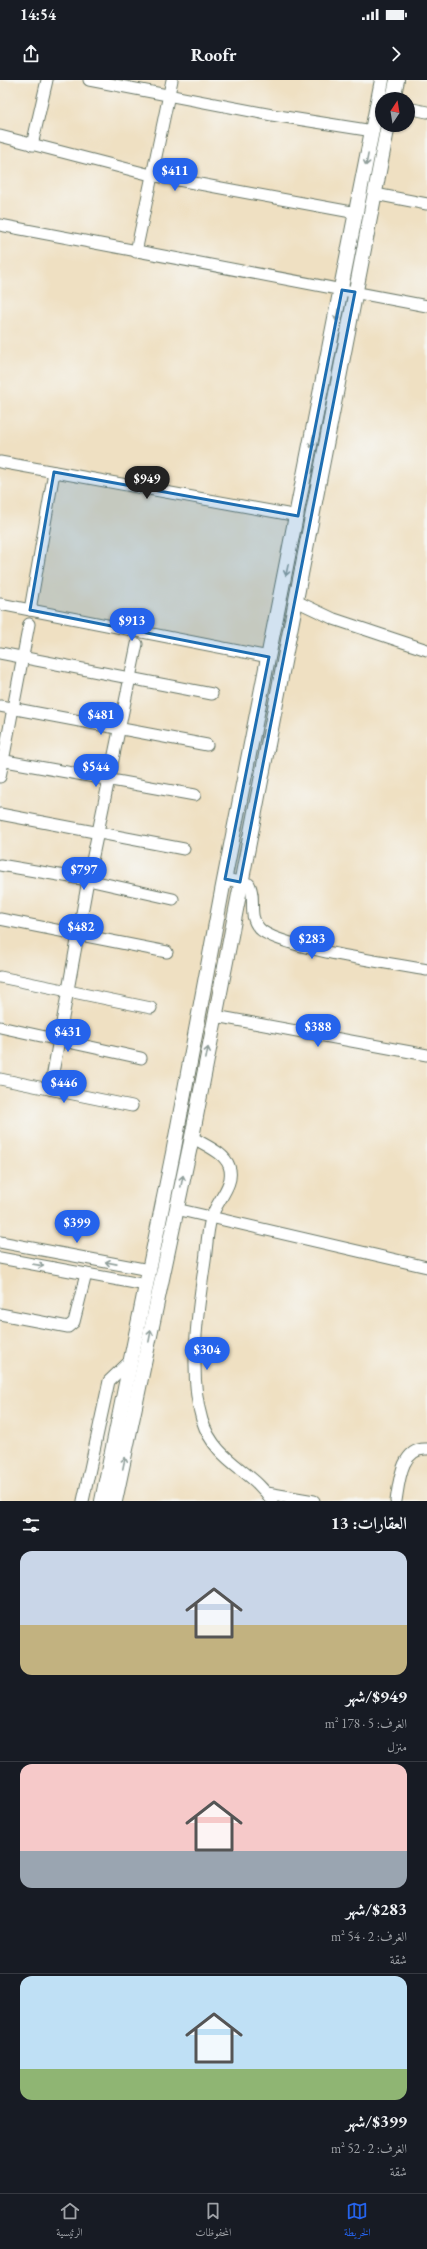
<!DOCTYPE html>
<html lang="ar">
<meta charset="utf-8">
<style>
:root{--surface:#171b24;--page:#20242c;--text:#f1f3f6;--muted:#9ea1a6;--line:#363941;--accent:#2563eb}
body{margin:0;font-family:"EB Garamond",Amiri,serif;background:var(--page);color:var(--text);direction:rtl;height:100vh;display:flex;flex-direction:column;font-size:15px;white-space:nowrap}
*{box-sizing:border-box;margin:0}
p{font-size:13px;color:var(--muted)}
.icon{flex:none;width:22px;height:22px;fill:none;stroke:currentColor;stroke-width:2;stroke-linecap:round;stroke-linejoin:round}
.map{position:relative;height:1421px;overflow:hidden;direction:ltr}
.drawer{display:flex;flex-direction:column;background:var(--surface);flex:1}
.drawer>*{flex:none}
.needle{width:26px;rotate:12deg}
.tools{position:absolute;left:375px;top:12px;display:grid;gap:8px}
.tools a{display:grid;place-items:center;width:40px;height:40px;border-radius:50%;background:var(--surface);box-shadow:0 1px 3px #0004;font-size:20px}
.price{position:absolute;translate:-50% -34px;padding:0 9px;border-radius:14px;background:var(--accent);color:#fff;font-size:13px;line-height:26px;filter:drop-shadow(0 1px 2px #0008)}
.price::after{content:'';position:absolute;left:50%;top:24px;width:12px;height:9px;margin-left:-6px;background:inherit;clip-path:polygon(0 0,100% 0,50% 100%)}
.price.current{background:#222;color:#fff}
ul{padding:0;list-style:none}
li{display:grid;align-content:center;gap:8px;height:212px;padding:0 20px}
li+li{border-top:1px solid var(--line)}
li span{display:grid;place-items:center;height:124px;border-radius:12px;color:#555}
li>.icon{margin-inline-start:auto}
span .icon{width:72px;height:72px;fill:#fffc;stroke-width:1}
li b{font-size:17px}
h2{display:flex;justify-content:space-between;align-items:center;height:48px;padding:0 20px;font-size:17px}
.status{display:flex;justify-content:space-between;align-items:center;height:28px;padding:0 20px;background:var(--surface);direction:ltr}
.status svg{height:11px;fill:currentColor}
header{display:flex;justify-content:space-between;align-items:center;height:52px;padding:0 20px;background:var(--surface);font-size:18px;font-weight:700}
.tabs{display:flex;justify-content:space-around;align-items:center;height:56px;border-top:1px solid var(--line);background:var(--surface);font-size:11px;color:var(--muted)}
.tabs a{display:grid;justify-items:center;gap:2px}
.tabs .current{color:var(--accent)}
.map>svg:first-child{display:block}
</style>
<div class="status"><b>14:54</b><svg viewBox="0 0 49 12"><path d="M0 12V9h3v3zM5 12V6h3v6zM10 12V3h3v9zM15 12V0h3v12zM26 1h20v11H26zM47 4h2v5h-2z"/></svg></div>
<header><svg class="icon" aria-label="forward" viewBox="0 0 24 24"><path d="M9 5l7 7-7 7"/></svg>Roofr<svg class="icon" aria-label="share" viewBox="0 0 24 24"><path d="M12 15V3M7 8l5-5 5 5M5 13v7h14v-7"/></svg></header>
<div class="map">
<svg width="427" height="1421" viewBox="0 0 427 1421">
<rect width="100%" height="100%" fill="#f6f6f2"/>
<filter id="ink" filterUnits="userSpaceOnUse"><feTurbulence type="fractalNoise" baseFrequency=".025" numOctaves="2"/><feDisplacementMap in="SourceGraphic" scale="8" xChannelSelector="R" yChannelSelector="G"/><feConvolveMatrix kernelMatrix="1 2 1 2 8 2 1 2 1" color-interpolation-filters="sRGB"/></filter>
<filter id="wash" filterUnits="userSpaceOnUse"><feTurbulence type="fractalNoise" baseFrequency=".012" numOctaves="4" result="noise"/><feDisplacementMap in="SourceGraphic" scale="16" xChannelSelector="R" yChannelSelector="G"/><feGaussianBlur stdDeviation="0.9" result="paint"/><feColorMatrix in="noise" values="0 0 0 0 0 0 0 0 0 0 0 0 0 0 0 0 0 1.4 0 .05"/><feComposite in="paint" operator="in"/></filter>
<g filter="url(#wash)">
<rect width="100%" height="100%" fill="#efe0c2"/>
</g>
<g filter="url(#ink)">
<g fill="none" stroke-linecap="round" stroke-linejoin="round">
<defs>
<g id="minor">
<polyline points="89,0 272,35 373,51"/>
<polyline points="408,28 427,32"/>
<polyline points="0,56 151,95 357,133"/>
<polyline points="32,65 47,0"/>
<polyline points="375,114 427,124"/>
<polyline points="0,145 427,226"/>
<polyline points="136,172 172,0"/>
<polyline points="0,382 298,436"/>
<polyline points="296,521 334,539 427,570"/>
<polyline points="0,524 269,577"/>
<polyline points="30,530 54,392"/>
<polyline points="0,573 212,614"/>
<polyline points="0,626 207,665"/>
<polyline points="0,680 195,715"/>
<polyline points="0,697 29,544"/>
<polyline points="0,734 184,769"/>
<polyline points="0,785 88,800 173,819"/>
<path d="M225,799L249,804C257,818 247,835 259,848C276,868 396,884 427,890"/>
<polyline points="0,839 167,872"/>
<polyline points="0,897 151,928"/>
<polyline points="215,936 427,975"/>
<polyline points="0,947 141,978"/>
<polyline points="0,999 132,1026"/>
<polyline points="50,1009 88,800 137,564"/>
<path d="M192,1057C204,1065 224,1072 229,1086C236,1105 215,1122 211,1139C207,1152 207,1167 205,1181C198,1228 188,1294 202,1340C215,1382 253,1390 272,1421"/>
<polyline points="176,1129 427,1187"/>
<polyline points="0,1162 149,1190"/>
<polyline points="0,1178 146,1205"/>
<polyline points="0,1234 68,1247 74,1242 86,1194"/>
<polyline points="267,1413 314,1421"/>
<polyline points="83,1421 109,1301 132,1279"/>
<path d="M396,1421C399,1403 401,1367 427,1369"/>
</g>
<g id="major">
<polyline points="393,19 397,0"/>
<polyline points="102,1421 173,1073 222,811 382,0"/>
<polyline points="115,1421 192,1057 388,45"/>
</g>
</defs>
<use href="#minor" stroke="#687666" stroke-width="13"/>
<use href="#major" stroke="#687666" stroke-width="16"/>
<use href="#minor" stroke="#fff" stroke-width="11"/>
<use href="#major" stroke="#fff" stroke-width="14"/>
</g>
<defs><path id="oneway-shaft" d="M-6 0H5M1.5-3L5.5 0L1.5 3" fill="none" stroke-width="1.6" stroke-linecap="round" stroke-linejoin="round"/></defs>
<g stroke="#8f9e9a">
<use href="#oneway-shaft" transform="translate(367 80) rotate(101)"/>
<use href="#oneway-shaft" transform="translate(337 235) rotate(101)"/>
<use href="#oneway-shaft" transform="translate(312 362) rotate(101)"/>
<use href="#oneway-shaft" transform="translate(287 490) rotate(102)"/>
<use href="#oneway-shaft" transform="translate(207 973) rotate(-79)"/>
<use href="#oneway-shaft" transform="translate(182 1101) rotate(-79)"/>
<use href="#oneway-shaft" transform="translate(111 1183) rotate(-169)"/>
<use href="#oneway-shaft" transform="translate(38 1185) rotate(10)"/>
<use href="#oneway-shaft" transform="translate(150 1256) rotate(-79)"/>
<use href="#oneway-shaft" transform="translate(124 1383) rotate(-78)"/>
</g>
</g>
<path fill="#1f6fb2" fill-opacity="0.2" stroke="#1f6fb2" stroke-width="3" stroke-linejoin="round" d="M342,210L355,212L240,802L225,799L269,577L30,530L54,392L298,436Z"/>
</svg>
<div class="tools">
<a><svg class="needle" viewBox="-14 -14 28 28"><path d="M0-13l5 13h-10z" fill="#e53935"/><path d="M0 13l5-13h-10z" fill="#9ea1a6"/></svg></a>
</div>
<b class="price" style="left:175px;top:112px">$411</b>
<b class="price current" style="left:147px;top:420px">$949</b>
<b class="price" style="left:132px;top:562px">$913</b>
<b class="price" style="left:101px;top:656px">$481</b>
<b class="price" style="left:96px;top:708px">$544</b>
<b class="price" style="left:84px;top:811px">$797</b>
<b class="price" style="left:81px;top:868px">$482</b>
<b class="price" style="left:312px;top:880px">$283</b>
<b class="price" style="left:318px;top:968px">$388</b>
<b class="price" style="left:68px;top:973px">$431</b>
<b class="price" style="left:64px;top:1024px">$446</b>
<b class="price" style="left:77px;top:1164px">$399</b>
<b class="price" style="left:207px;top:1291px">$304</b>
</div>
<section class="drawer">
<h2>العقارات: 13<svg class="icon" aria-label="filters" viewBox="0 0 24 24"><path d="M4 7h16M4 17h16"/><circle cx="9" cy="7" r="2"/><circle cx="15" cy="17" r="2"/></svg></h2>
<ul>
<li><span style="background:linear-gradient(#c9d6e8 60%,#c2b280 0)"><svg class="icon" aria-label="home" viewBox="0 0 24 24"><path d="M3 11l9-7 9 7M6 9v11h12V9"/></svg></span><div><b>$949/شهر</b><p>الغرف: 5 · 178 m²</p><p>منزل</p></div></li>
<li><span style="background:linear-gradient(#f6c9c9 70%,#9aa5b1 0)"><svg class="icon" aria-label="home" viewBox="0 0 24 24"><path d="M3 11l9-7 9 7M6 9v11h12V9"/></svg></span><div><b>$283/شهر</b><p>الغرف: 2 · 54 m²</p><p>شقة</p></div></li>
<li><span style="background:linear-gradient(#bfe0f5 75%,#8fb573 0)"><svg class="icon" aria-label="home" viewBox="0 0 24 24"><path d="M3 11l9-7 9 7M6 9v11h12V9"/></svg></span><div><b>$399/شهر</b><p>الغرف: 2 · 52 m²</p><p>شقة</p></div></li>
</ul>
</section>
<nav class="tabs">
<a class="current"><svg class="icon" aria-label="map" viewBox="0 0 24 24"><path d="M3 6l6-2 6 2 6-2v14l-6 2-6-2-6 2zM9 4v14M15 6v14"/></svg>الخريطة</a>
<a><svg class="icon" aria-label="saved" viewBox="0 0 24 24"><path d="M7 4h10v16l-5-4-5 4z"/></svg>المحفوظات</a>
<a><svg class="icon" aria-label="home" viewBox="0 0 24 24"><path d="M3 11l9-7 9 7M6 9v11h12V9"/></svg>الرئيسية</a>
</nav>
